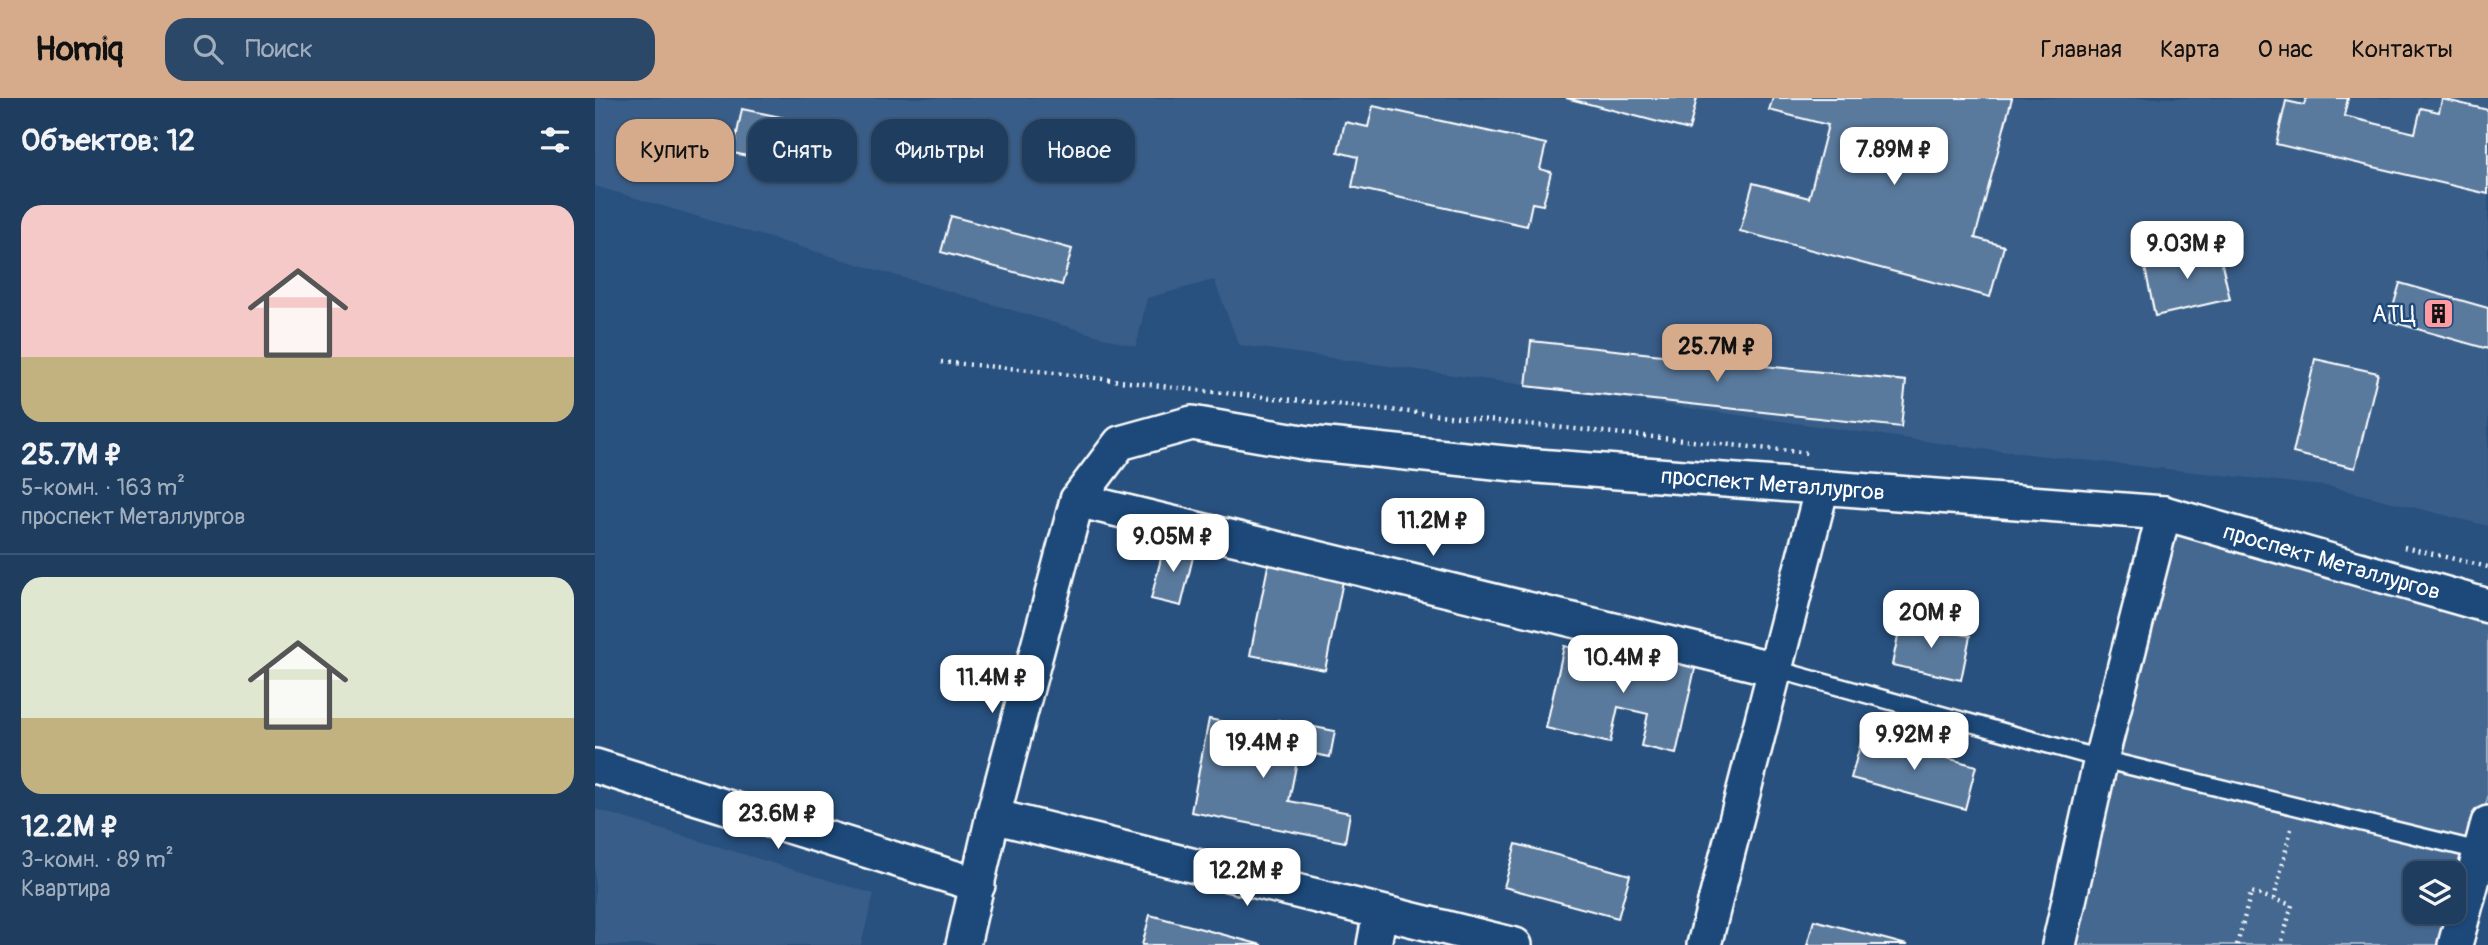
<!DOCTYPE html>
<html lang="ru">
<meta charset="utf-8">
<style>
:root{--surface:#1e3d5f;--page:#2b4868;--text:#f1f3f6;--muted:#a1aebd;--line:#3c5674;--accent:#d6ab8b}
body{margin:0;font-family:Pangolin,sans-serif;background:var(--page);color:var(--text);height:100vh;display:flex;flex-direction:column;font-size:26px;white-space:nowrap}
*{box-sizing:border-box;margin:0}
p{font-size:23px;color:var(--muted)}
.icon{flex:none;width:38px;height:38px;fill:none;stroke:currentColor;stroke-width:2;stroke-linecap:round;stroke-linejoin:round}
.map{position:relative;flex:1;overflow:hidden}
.details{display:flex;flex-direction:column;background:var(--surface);width:595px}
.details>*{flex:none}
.banner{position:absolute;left:21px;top:21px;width:665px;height:63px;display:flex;gap:14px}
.buttons{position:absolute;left:1808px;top:763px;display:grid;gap:14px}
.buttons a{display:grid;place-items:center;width:63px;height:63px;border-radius:14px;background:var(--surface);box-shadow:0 2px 5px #0004,0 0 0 2px var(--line);font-size:35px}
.price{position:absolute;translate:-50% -60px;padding:0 16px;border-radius:14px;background:#fff;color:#222;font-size:23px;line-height:46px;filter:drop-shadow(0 2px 4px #0008)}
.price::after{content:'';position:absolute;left:50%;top:42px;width:21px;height:16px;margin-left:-10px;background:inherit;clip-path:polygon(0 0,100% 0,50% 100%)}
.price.selected{background:var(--accent);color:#111}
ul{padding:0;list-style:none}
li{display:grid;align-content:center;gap:14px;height:371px;padding:0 21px}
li+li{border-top:2px solid var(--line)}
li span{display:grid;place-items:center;height:217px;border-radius:21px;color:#555}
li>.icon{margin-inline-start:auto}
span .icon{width:126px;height:126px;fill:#fffc;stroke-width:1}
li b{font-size:30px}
h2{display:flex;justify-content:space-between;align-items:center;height:84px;padding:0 21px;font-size:30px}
.tag{padding:0 24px;border-radius:21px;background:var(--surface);box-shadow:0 2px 5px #0004,0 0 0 2px var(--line);font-size:24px;line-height:63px}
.tag.selected{background:var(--accent);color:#111}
header{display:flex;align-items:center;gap:42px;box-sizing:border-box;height:98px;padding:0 35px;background:var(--accent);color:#111}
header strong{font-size:33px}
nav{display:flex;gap:38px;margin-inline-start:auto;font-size:24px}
.search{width:490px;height:63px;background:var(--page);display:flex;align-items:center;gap:18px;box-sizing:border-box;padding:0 24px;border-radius:21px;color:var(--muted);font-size:26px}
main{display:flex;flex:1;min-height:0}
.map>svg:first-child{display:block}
</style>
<header>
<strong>Homiq</strong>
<div class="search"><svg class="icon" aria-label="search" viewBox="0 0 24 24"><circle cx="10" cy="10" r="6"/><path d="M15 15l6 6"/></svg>Поиск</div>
<nav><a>Главная</a><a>Карта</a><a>О нас</a><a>Контакты</a></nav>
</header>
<main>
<section class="details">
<h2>Объектов: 12<svg class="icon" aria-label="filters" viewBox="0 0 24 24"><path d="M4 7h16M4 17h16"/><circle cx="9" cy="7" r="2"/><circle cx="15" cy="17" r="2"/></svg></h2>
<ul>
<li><span style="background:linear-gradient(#f6c9c9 70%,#c2b280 0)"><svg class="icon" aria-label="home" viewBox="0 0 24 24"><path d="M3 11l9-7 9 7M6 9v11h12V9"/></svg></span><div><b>25.7M ₽</b><p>5-комн. · 163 m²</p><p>проспект Металлургов</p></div></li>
<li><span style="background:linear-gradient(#dfe7d0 65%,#c2b280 0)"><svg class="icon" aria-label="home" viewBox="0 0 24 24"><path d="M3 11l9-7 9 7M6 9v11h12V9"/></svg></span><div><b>12.2M ₽</b><p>3-комн. · 89 m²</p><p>Квартира</p></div></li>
</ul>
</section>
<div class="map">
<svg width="1893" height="847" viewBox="0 0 1893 847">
<rect width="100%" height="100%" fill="#28517f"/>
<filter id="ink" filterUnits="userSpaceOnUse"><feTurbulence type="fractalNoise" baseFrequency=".0143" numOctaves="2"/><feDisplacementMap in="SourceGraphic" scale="14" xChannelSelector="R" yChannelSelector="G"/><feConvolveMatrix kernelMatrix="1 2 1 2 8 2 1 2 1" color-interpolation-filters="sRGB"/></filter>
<g filter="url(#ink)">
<g fill="#375d88">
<polygon points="0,0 1893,0 1893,428 1737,389 1386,351 644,247 619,182 552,200 541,249 0,88"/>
<polygon points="0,711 279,796 266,847 0,847"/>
</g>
<path fill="#446890" stroke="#a2b4c8" stroke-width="2" fill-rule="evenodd" d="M1565,422L1893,509V699L1855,847H1469ZM1820,775H1858V814H1820Z"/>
<g fill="#5a7a9d" stroke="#fff" stroke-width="2">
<polygon points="971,0 1102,0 1094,32"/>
<polygon points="1178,0 1417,0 1380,140 1409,148 1395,199 1145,133 1158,85 1214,100 1233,27 1174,12"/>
<polygon points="1711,0 1753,0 1749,18 1820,35 1826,10 1844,14 1847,1 1893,12 1893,96 1681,46 1691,3 1709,7"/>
<polygon points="778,8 951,46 945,71 956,74 948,107 937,105 932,128 757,89 763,59 743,54 750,24 773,29"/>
<polygon points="147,11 259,34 250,78 138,55"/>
<polygon points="356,118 477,151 467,187 346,154"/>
<polygon points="1623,149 1635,201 1560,218 1549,165"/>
<polygon points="1805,185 1893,210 1893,251 1794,223"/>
<polygon points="936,243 1311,283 1306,329 931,288"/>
<polygon points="1720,261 1783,275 1760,370 1698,355"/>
<polygon points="570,444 600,451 586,508 556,501"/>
<polygon points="674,463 749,478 730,572 655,557"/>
<polygon points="1306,523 1375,538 1366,582 1297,567"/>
<polygon points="969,548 1058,568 1062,548 1103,557 1081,656 1046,648 1053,616 1023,609 1015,645 951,630"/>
<polygon points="614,621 663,631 658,659 675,662 683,622 740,633 735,659 704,653 694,703 755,715 750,744 596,714"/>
<polygon points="1268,637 1381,668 1370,711 1256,680"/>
<polygon points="921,746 1035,777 1023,820 909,789"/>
<polygon points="555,817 667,847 547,847"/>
<polygon points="1219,822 1312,847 1212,847"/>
</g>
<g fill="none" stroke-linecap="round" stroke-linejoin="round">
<defs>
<polyline id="lane" points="1180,571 1506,661 1885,753"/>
<g id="street">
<polyline points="482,402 1180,571"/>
<polyline points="0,668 383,787"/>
<polyline points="398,718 920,847"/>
<path id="s1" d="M368,847L398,718L482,402L525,345L597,325L713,345L929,367L1569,415L1893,508"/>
<polyline points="779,847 785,815"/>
<polyline points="1109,847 1227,389"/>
<polyline points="1464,847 1506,661 1569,415"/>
<polyline points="1860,847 1893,725"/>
</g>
</defs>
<use href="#lane" stroke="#fff" stroke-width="21"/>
<use href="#street" stroke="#fff" stroke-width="38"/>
<g stroke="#fff" stroke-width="4.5" stroke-dasharray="2 5" stroke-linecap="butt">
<polyline points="346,264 435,272 591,291 1214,355"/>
<polyline points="1809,449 1893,469"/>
<polyline points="1679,801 1697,727"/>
<polyline points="1642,847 1656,794 1697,807 1686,847"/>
</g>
<use href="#lane" stroke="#1f4a7a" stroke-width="16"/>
<use href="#street" stroke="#1f4a7a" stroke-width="33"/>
</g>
</g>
<defs>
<symbol id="building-square" viewBox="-11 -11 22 22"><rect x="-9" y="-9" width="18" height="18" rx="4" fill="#ff9aa2" stroke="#1f4a7a"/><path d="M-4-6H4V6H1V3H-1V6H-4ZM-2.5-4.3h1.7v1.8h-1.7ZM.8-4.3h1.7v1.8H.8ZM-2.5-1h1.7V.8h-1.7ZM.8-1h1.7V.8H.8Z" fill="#111"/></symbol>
</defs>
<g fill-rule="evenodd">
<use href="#building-square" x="1826" y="198" width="35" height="35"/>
</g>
<g text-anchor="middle" stroke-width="5" stroke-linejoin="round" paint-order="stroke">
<g font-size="23" fill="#fff" stroke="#1f4a7a" text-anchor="end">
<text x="1821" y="224">АТЦ</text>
</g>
<g font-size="23" fill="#fff" stroke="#1f4a7a">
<text dy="8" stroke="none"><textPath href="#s1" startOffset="1190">проспект Металлургов</textPath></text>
<text dy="8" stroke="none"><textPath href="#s1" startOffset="1757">проспект Металлургов</textPath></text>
</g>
</g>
</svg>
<div class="buttons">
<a><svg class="icon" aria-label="layers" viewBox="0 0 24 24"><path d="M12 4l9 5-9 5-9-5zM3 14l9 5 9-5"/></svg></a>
</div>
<b class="price" style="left:1299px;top:89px">7.89M ₽</b>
<b class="price" style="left:1592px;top:183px">9.03M ₽</b>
<b class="price selected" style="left:1122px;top:286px">25.7M ₽</b>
<b class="price" style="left:838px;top:460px">11.2M ₽</b>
<b class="price" style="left:578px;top:476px">9.05M ₽</b>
<b class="price" style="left:1336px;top:552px">20M ₽</b>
<b class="price" style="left:1028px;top:597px">10.4M ₽</b>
<b class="price" style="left:397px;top:617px">11.4M ₽</b>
<b class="price" style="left:1319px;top:674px">9.92M ₽</b>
<b class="price" style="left:668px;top:682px">19.4M ₽</b>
<b class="price" style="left:183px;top:753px">23.6M ₽</b>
<b class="price" style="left:652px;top:810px">12.2M ₽</b>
<div class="banner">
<a class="tag selected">Купить</a>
<a class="tag">Снять</a>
<a class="tag">Фильтры</a>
<a class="tag">Новое</a>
</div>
</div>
</main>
